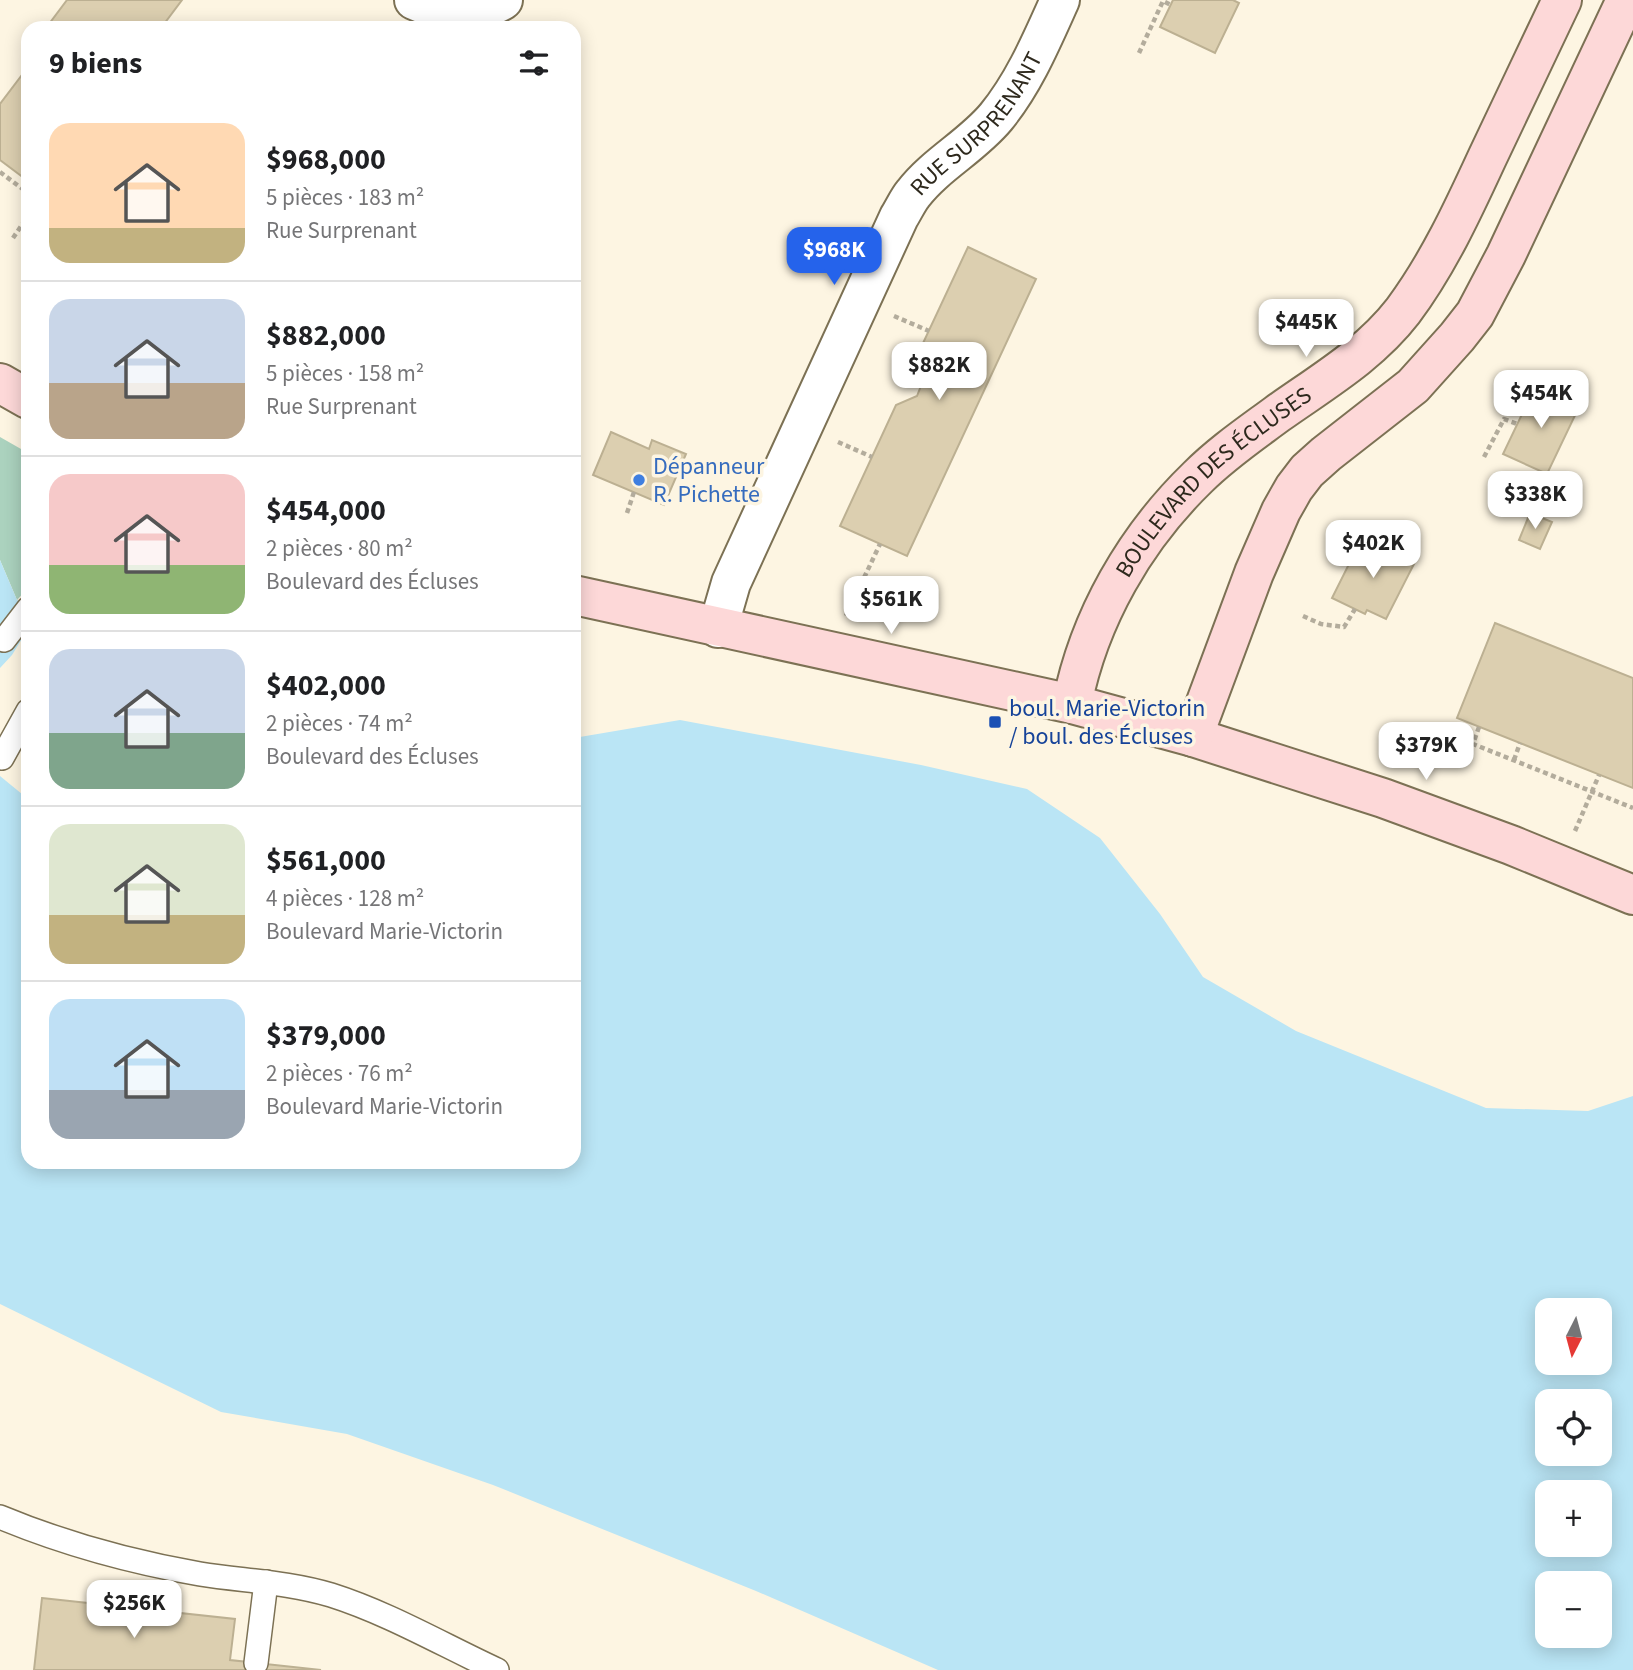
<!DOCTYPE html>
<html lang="fr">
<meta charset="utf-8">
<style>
:root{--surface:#fff;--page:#f6f6f6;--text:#202124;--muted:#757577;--line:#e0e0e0;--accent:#2563eb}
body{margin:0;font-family:"Source Sans 3",sans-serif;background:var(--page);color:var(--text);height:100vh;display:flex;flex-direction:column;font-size:26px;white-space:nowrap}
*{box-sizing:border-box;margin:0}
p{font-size:23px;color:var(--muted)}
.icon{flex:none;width:38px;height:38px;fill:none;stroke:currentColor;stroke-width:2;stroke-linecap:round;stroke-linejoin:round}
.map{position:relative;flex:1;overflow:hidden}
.side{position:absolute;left:21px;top:21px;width:560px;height:1148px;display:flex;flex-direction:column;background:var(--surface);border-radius:21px;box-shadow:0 4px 18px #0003}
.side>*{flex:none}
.needle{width:46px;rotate:186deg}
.controls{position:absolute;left:1535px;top:1298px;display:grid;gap:14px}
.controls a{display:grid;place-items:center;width:77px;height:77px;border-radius:14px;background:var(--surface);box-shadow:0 4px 18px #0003;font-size:35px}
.price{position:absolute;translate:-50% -60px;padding:0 16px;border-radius:14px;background:#fff;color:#222;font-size:23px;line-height:46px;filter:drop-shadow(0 2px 4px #0008)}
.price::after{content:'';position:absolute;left:50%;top:42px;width:21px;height:16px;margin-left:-10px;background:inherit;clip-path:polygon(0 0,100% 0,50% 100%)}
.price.on{background:var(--accent);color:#fff}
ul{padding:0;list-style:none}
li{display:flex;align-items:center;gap:21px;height:175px;padding:0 28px}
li+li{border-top:2px solid var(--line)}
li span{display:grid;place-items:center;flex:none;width:196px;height:140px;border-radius:21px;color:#555}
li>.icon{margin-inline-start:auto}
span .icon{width:84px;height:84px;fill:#fffc;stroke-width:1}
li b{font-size:30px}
h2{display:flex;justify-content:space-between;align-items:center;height:84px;padding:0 28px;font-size:30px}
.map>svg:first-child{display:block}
</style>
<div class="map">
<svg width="1633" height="1670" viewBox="0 0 1633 1670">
<rect width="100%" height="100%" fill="#fdf5e2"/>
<polygon fill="#abd2be" points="0,437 28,453 28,588 17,600 0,560"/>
<g fill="#bae5f5" fill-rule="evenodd">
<polygon points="0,560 17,600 28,606 28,629 12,655 0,668"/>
<path d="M680,720L921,765L1027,789L1100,838L1160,914L1203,977L1296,1031L1486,1108L1588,1111L1633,1096V1670H938L756,1591L493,1485L347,1434L221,1412L0,1304V776L28,799V1162H574V738ZM1547,1311H1600V1363H1547ZM1547,1402H1600V1454H1547ZM1547,1493H1600V1545H1547ZM1547,1584H1600V1636H1547Z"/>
</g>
<g fill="#dccfb0" stroke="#bcb092" stroke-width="2">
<polygon points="67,0 182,0 161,28 46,28"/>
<polygon points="1173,0 1233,0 1239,3 1215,53 1160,27"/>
<polygon points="28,67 28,181 0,160 0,104"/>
<polygon points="968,247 1036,279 907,556 840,526 896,405 917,396 926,373 917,356"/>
<polygon points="1535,387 1579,407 1547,474 1503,454"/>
<polygon points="611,432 649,449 652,440 686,454 664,505 593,475"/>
<polygon points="1530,513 1552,522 1540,549 1519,540"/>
<polygon points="1362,538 1414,564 1386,619 1367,610 1365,614 1332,598"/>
<polygon points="1495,623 1633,678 1633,788 1457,718"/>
<polygon points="42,1598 235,1619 230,1660 321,1670 34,1670"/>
</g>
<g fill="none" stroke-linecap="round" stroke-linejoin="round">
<defs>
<g id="lane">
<polyline points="4,640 28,609"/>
<polyline points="2,758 28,711"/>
<path d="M0,1517C65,1544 131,1562 200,1574C244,1581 288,1582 331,1595C388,1613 443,1645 497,1670"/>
<polyline points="256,1663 266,1582"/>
</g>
<g id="street">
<path d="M414,0C446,14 472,19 503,0"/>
<path id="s1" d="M718,628L731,583L899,217C904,209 908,200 913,194C936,164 972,146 996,117C1024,83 1042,40 1060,0"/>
</g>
<g id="secondary">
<polyline points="0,383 28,399"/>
<polyline points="574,595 1072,704 1193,737 1383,798 1511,845 1633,895"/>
<path id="s2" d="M1072,704C1089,618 1135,538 1198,477C1222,453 1250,434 1277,414C1322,382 1369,355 1403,311C1438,264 1463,210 1487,158C1512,105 1537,53 1562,0"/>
<polyline points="1193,737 1254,573 1281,511 1294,488 1307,471 1326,454 1413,386 1457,337 1475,314 1506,255 1626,0"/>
</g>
</defs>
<use href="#lane" stroke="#7c7154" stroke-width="26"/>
<use href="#street" stroke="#7c7154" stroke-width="42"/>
<use href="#secondary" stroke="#7c7154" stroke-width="42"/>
<g stroke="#b3ac9c" stroke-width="4.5" stroke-dasharray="5 3.5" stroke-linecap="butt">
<polyline points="1139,53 1163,1 1171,5"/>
<polyline points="0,172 28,193"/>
<polyline points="13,238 28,216"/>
<polyline points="894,316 929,331"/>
<polyline points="838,442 872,457"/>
<polyline points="1484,457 1504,419 1517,424"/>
<polyline points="627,513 634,492"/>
<polyline points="846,616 880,544"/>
<polyline points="1303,616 1321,624 1344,627 1355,609"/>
<polyline points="1479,727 1473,744 1633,808"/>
<polyline points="1514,760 1520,743"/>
<polyline points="1575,831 1599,775"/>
</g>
<use href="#lane" stroke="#fff" stroke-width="23"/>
<use href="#street" stroke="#fff" stroke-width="38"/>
<use href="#secondary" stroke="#fdd8d8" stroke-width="38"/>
</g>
<circle fill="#3f7fe0" stroke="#fdf5e2" stroke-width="2.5" cx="639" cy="480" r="7"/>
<rect fill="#1a4fb4" stroke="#fdf5e2" stroke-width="2.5" x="988" y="715" width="14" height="14" rx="3.5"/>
<g text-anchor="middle" stroke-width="7" stroke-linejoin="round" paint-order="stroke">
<g font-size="24" fill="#2e291d" stroke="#fdf5e2">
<text dy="8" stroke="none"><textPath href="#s1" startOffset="572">RUE SURPRENANT</textPath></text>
<text dy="8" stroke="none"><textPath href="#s2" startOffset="271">BOULEVARD DES ÉCLUSES</textPath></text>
</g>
<g font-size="24" fill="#366cbe" stroke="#fdf5e2" text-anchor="start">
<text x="653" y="474">Dépanneur<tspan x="653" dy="28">R. Pichette</tspan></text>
</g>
<g font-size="24" fill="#164399" stroke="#fdf5e2" text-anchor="start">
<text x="1009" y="716">boul. Marie-Victorin<tspan x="1009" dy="28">/ boul. des Écluses</tspan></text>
</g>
</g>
</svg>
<div class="controls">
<a><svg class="needle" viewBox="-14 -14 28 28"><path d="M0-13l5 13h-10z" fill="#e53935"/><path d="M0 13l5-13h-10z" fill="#757577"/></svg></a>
<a><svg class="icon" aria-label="locate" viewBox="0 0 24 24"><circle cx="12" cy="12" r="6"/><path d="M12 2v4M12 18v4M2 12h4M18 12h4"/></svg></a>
<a>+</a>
<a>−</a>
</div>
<b class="price on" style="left:834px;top:287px">$968K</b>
<b class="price" style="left:1306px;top:359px">$445K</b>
<b class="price" style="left:939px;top:402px">$882K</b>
<b class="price" style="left:1541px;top:430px">$454K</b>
<b class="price" style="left:1535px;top:531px">$338K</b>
<b class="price" style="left:1373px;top:580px">$402K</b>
<b class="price" style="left:891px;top:636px">$561K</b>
<b class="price" style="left:1426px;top:782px">$379K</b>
<b class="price" style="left:134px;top:1640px">$256K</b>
<section class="side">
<h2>9 biens<svg class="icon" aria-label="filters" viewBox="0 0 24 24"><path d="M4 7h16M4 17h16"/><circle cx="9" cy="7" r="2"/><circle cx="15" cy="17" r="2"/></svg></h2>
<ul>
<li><span style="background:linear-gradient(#ffd9b3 75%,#c2b280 0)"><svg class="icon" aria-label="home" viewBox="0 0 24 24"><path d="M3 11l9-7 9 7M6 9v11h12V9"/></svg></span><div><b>$968,000</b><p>5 pièces · 183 m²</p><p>Rue Surprenant</p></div></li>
<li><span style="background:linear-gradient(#c9d6e8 60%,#b9a48a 0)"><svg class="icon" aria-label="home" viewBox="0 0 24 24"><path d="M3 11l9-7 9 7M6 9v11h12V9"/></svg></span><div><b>$882,000</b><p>5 pièces · 158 m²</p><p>Rue Surprenant</p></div></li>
<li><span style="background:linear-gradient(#f6c9c9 65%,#8fb573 0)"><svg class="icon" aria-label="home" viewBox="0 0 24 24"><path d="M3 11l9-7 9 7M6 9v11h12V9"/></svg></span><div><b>$454,000</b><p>2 pièces · 80 m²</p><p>Boulevard des Écluses</p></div></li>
<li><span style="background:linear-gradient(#c9d6e8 60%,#7fa58c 0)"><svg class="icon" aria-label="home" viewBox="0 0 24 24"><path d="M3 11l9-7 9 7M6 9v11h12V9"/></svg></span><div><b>$402,000</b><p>2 pièces · 74 m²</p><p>Boulevard des Écluses</p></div></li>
<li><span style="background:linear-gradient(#dfe7d0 65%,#c2b280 0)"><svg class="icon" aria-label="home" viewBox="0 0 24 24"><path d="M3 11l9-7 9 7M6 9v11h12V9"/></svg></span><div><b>$561,000</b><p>4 pièces · 128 m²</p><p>Boulevard Marie-Victorin</p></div></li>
<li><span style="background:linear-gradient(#bfe0f5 65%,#9aa5b1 0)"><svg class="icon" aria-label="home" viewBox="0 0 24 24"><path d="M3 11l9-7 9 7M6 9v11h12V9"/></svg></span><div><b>$379,000</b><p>2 pièces · 76 m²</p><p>Boulevard Marie-Victorin</p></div></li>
</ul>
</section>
</div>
